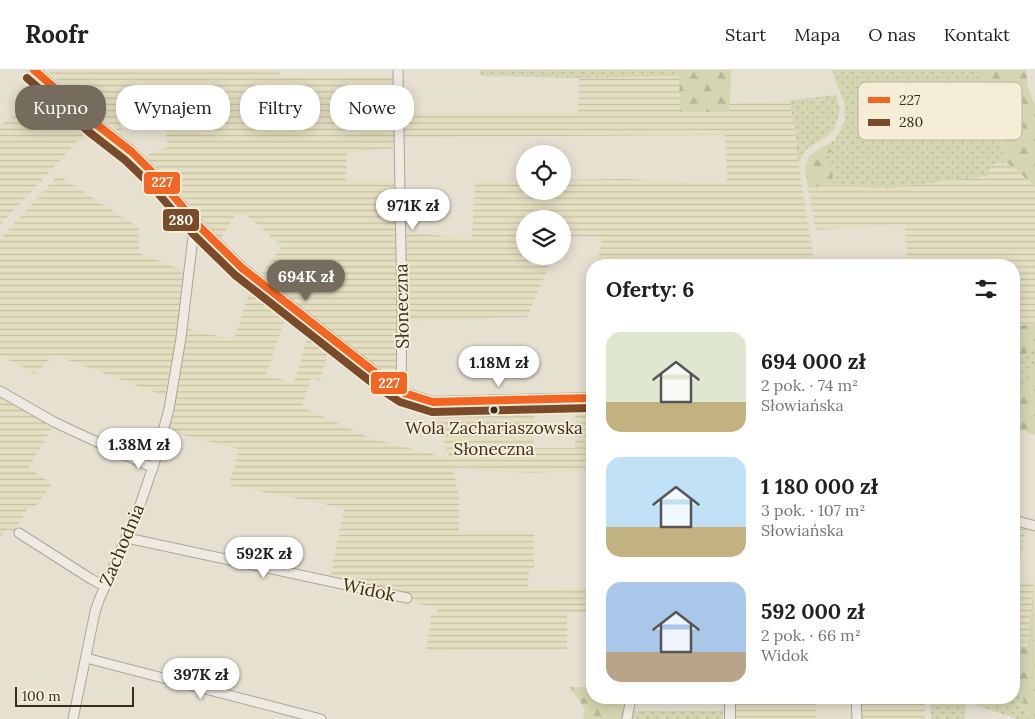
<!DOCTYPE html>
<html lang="pl">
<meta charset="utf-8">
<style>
:root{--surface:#fff;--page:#f2f2f2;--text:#202124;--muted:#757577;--line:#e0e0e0;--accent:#766c5e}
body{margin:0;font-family:Lora,serif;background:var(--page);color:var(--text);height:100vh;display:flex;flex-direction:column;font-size:19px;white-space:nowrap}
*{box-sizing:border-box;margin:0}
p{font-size:16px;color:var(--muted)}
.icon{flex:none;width:28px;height:28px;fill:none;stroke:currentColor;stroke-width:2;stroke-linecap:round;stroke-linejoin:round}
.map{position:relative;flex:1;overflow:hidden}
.side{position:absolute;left:586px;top:189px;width:434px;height:445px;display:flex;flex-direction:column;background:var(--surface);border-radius:20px;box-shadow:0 2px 12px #0003}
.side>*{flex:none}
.banner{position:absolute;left:15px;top:15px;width:475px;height:45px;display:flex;gap:10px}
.buttons{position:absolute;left:516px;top:75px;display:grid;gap:10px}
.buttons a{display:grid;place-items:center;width:55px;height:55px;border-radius:50%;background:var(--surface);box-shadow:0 2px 12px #0003;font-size:25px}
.scale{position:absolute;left:15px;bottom:12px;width:119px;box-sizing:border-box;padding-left:5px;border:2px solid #3a2d20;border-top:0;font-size:14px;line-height:18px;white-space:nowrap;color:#3a2d20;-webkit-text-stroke:4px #f6edd6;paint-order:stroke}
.price{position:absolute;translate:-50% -42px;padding:0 11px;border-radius:18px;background:#fff;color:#222;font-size:16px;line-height:32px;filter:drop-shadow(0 1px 2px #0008)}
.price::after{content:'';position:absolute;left:50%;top:30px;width:15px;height:11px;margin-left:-8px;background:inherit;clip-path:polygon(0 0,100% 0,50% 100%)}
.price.on{background:var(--accent);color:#fff}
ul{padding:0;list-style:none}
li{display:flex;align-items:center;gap:15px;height:125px;padding:0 20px}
li span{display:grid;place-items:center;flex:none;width:140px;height:100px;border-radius:15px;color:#555}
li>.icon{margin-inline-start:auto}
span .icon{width:60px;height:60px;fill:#fffc;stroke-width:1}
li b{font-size:21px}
h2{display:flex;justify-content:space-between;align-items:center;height:60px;padding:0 20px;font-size:21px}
.chip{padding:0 18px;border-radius:20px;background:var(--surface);box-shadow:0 2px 12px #0003;font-size:18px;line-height:45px}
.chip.on{background:var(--accent);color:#fff}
header{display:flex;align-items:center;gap:30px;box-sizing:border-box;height:70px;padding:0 25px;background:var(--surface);border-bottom:1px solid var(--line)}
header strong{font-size:24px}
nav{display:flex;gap:28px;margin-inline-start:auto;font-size:18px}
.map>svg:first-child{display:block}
</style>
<header>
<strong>Roofr</strong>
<nav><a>Start</a><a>Mapa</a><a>O nas</a><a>Kontakt</a></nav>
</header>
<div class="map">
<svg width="1035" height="649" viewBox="0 0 1035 649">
<defs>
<pattern id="farmland-rules" width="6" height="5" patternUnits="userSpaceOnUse" patternTransform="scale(1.25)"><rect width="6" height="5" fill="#e4dfc1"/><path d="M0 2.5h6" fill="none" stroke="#c4c0a6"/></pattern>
<pattern id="grass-dots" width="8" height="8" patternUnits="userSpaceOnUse" patternTransform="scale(1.25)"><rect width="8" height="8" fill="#d4d6b2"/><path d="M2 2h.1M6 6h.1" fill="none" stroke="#b7b899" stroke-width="1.8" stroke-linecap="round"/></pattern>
<pattern id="forest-firs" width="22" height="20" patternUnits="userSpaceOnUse" patternTransform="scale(1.25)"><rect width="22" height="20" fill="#d4d6b2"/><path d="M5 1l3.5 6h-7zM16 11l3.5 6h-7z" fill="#b7b899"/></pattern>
</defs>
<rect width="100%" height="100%" fill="#e5e0d0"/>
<g fill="url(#farmland-rules)">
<polygon points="46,0 279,0 281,7 395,7 396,78 347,83 346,110 396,111 395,156 397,199 398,306 392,310 275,216 261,203 282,176 246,145 235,145 220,170 173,114 145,86 168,77 165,59 155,61 148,37 117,36 124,66"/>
<polygon points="680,6 681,42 728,42 730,34 790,30 800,105 815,195 597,195 602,167 563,166 562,149 525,149 525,186 553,186 527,247 406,251 405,162 472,169 475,111 525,110 525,121 562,121 563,110 623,109 727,113 725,65 404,67 402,44 578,43 579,8"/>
<polygon points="48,21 87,57 83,65 0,155 0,56 43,23"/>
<polygon points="1006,92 1035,116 1035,253 1015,257 1014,252 1014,195 893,195 907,194 905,154 816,160 808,117 832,116 890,118 992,94"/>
<polygon points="58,105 139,158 139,183 185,201 174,280 165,326 54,285 35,304 0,285 0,169"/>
<polygon points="252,215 287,242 266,305 294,313 310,259 329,280 320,310 311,308 302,337 370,368 450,389 437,353 441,337 485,338 485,340 496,339 497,336 535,335 533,378 575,378 576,334 592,333 592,400 532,403 453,399 459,426 459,462 534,461 534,498 529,500 528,519 592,518 592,542 567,543 567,579 426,582 432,542 436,543 438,538 411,532 411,527 330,508 344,438 229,415 239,379 167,361 185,258 234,270"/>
<polygon points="0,324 53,356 29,397 51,414 45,424 33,439 29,437 13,463 8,459 0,467"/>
<polygon points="1014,453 1026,456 1017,511 1034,512 1027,578 1014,574"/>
<rect x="734" y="628" width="82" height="21"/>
<rect x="860" y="628" width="65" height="21"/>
</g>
<g fill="url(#grass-dots)">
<polygon points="480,0 679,0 680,6 579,8 480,6"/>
<polygon points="832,0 982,0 982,7 1006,92 992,94 987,106 890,118 832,116 834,94 820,88 831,81 825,75 835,70 842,57 845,49 844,33"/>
<polygon points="836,25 840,40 835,58 826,67 808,78 803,83 799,94 790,30"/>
<polygon points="1035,277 1035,294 1014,342 1014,291 1018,291"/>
<path d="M1014,615C1023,623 1026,637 1028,649H1018L966,632L965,649H931L930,628H1014Z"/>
<polygon points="632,641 723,641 723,649 630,649"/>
</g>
<g fill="url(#forest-firs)">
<polygon points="679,0 731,0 730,34 728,42 680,42"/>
<polygon points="982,0 1026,0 1028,18 1035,35 1035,116 1006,92 982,7"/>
<polygon points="825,75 832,81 821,88 834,94 832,116 808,117 805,98 809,86"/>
<polygon points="1014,252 1016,257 1035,253 1035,277 1018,291 1014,291"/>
<polygon points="1035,294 1035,365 1016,358 1014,351 1014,342"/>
<path d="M1034,512L1035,649H1028C1026,637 1023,623 1014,615V574L1027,578Z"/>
<polygon points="570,617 592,617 592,628 628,628 624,649 583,649 585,639"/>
</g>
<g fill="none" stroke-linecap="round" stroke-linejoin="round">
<defs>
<g id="minor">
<polyline points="398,0 402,245 401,321"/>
<polyline points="0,321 54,352 153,398"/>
<polyline points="1014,450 1035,456"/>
<polyline points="19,463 91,509 104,516"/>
<polyline points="127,468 407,528"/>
<polyline points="86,588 321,649"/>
<polyline points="856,628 857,649"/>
<polyline points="73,649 95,542 99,530 139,438 155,391 169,339 181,268 193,167 196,161 200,157"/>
<polyline points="627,649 631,628"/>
</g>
<g id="tertiary">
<polyline points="34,0 96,54 132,82 157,107 200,157 242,198 386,311 404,323 433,332 592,328"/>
<polyline points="730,628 730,649"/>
</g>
</defs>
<use href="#minor" stroke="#aba598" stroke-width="11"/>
<use href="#tertiary" stroke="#aba598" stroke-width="12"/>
<use href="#minor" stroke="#eeeae1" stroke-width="9"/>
<use href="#tertiary" stroke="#eeeae1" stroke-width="10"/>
<defs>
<polyline id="bus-1" points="34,0 96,54 132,82 157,107 200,157 242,198 386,311 404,323 433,332 592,328"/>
<polyline id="bus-2" points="27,8 89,62 125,90 150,114 193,164 235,205 380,319 400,332 432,342 592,338"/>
</defs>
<use href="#bus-1" stroke="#f6edd6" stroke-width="11"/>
<use href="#bus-2" stroke="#f6edd6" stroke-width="11"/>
<use href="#bus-1" stroke="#f26522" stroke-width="8"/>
<use href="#bus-2" stroke="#7a4b2a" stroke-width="8"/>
</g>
<circle fill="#3a2d20" stroke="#f6edd6" stroke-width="2" cx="494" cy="340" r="4.5"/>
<g text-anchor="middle" stroke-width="4" stroke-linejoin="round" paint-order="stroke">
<g font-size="17" fill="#3a2d20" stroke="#f6edd6">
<text x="494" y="364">Wola Zachariaszowska<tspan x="494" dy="21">Słoneczna</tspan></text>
</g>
<g font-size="18" fill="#3a2d20" stroke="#f6edd6">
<text transform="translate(402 236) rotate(-91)" y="6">Słoneczna</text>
<text transform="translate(122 475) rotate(-67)" y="6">Zachodnia</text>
<text transform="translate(369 520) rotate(12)" y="6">Widok</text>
</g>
</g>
<rect x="858" y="12" width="164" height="58" rx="8" fill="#f6edd6" stroke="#beb39f" stroke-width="1"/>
<rect x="868" y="27" width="22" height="6" fill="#f26522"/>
<rect x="868" y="49" width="22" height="7" fill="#7a4b2a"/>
<g font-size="14" fill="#3a2d20">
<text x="899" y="35">227</text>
<text x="899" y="57">280</text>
</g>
<g stroke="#f6edd6" stroke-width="2">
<rect x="143" y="101" width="38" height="24" rx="5" fill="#f26522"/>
<rect x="162" y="138" width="38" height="24" rx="5" fill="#7a4b2a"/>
<rect x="370" y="301" width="38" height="24" rx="5" fill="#f26522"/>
</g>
<g font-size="14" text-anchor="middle" font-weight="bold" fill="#fff">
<text x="162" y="117">227</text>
<text x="181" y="155">280</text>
<text x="389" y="318">227</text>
</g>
</svg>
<div class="buttons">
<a><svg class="icon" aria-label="locate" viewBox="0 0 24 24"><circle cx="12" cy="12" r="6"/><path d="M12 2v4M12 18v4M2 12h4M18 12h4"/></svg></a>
<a><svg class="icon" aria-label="layers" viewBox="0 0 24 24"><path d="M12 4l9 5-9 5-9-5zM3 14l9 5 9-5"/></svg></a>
</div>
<div class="scale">100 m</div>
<b class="price" style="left:413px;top:161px">971K zł</b>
<b class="price on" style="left:306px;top:232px">694K zł</b>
<b class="price" style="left:499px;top:318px">1.18M zł</b>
<b class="price" style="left:139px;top:400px">1.38M zł</b>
<b class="price" style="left:264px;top:509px">592K zł</b>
<b class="price" style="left:201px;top:630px">397K zł</b>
<div class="banner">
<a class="chip on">Kupno</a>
<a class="chip">Wynajem</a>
<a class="chip">Filtry</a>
<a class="chip">Nowe</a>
</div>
<section class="side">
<h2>Oferty: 6<svg class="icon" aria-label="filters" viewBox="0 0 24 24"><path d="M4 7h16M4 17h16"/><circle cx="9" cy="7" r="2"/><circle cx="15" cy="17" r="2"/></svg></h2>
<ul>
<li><span style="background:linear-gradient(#dfe7d0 70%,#c2b280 0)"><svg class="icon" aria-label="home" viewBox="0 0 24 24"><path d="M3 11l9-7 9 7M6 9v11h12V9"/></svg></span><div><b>694 000 zł</b><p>2 pok. · 74 m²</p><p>Słowiańska</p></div></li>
<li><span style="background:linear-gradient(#bfe0f5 70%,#c2b280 0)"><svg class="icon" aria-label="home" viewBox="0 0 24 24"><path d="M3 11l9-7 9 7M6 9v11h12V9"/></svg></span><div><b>1 180 000 zł</b><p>3 pok. · 107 m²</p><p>Słowiańska</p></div></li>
<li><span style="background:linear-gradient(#a9c7e8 70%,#b9a48a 0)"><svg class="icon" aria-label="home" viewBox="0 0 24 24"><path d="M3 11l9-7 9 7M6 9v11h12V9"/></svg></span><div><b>592 000 zł</b><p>2 pok. · 66 m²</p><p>Widok</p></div></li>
</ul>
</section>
</div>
